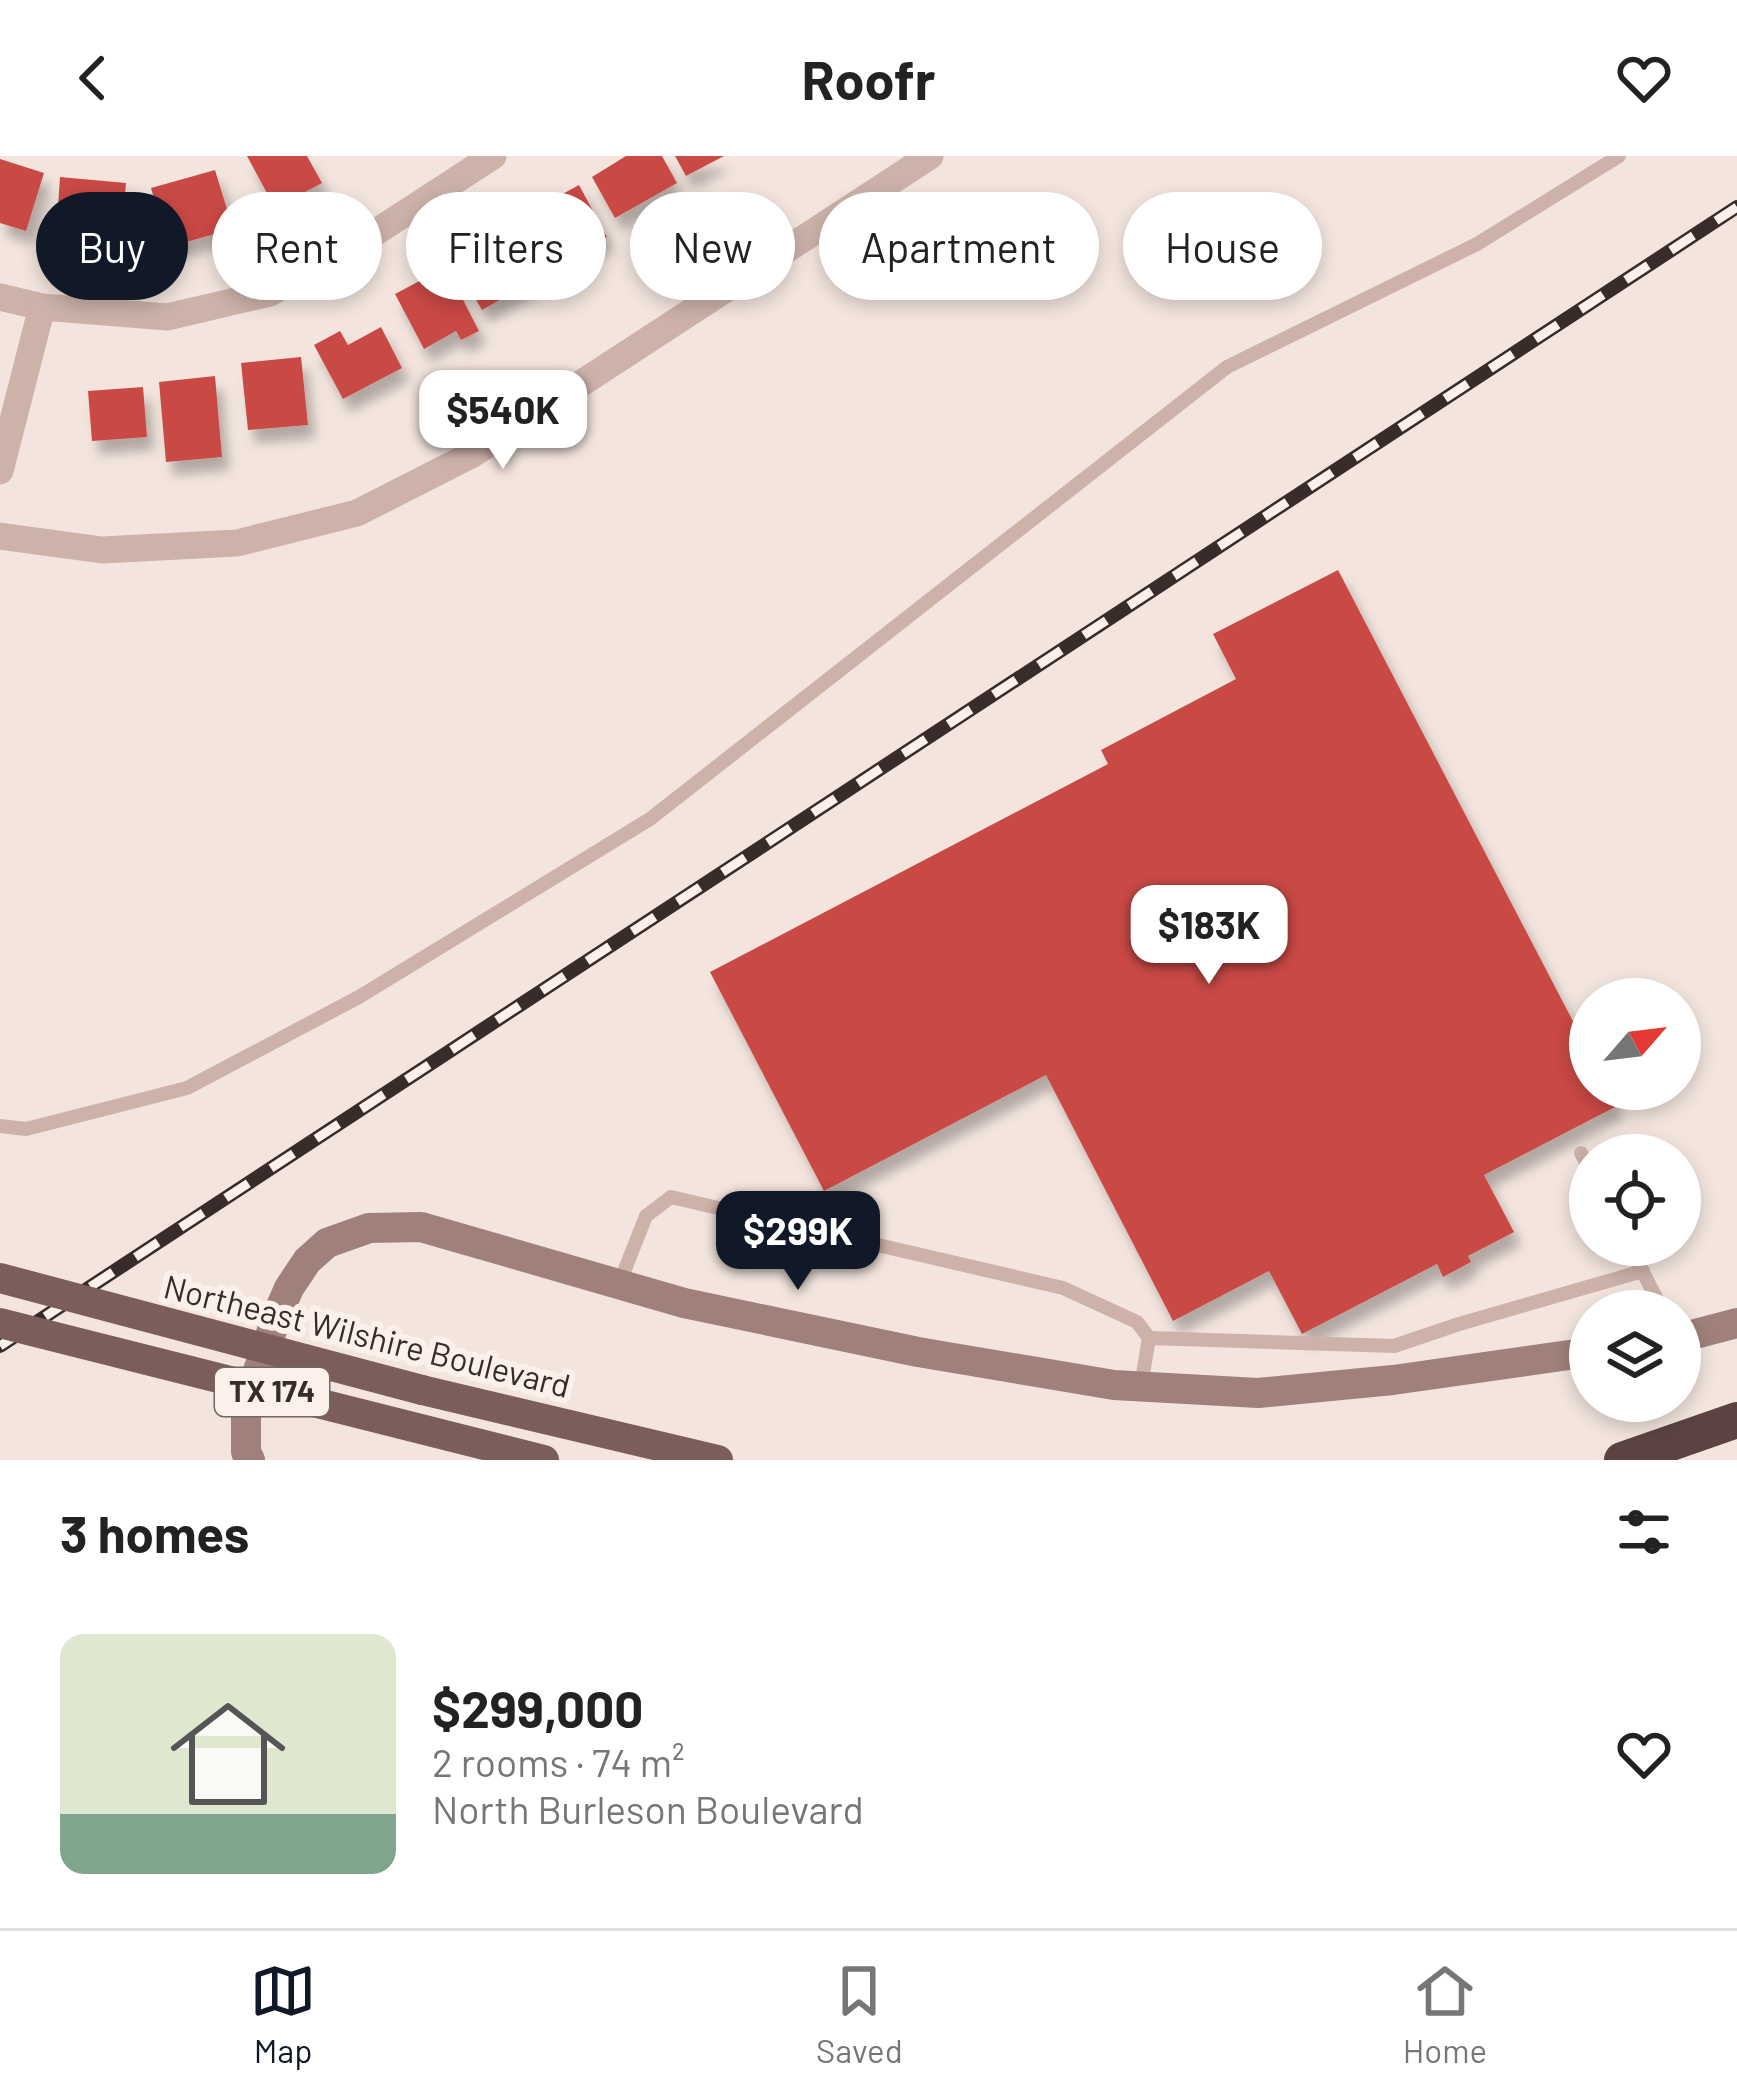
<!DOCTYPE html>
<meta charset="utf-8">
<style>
:root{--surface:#fff;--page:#f6f6f6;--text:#222;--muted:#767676;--line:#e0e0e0;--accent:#111827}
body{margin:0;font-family:Barlow,sans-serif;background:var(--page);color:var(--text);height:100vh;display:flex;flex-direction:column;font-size:45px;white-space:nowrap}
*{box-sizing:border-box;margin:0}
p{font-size:39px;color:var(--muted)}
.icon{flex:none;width:66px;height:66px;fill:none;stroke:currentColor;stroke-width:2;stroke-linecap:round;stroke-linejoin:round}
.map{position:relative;height:1304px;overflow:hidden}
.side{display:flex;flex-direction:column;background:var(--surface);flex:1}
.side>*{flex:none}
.hud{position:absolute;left:36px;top:36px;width:1665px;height:108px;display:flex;gap:24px}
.needle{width:78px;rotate:62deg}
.tools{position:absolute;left:1569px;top:822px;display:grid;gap:24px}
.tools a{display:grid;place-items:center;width:132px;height:132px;border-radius:50%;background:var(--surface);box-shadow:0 6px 18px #0003;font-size:60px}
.price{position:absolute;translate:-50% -102px;padding:0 27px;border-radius:24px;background:#fff;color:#222;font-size:39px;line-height:78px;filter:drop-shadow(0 3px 6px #0008)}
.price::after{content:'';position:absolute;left:50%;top:72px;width:36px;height:27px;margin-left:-18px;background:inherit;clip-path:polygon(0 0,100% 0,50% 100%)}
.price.current{background:var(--accent);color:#fff}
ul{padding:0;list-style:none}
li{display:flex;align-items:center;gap:36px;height:300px;padding:0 60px}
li+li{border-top:3px solid var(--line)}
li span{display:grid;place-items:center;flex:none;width:336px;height:240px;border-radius:24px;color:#555}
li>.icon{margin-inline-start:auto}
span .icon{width:144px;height:144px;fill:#fffc;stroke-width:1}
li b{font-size:51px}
h2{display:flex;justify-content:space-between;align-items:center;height:144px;padding:0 60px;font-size:51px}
.tag{padding:0 42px;border-radius:54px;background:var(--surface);box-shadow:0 6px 18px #0003;font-size:42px;line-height:108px}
.tag.current{background:var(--accent);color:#fff}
header{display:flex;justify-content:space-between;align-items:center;height:156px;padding:0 60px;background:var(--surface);font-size:54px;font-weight:700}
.tabs{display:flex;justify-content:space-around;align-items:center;height:168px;border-top:3px solid var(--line);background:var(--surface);font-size:33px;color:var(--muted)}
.tabs a{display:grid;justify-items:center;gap:6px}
.tabs .current{color:var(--accent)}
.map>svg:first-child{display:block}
</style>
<header><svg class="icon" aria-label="back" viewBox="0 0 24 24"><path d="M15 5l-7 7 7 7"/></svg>Roofr<svg class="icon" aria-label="heart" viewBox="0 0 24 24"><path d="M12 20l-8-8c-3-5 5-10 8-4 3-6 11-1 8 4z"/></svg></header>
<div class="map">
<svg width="1737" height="1304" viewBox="0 0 1737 1304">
<defs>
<filter id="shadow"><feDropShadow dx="7" dy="13" stdDeviation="6" flood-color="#0004"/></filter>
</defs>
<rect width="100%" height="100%" fill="#f3e5de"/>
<g fill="#c94a45" filter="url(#shadow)">
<polygon points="247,0 307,0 322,27 275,52"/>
<polygon points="626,0 662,0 677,27 615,62 592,21"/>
<polygon points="675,0 724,0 686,20"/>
<polygon points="0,3 44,17 26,75 0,67"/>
<polygon points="215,14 233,73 168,91 151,32"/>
<polygon points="60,21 126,27 121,89 86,86 88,69 57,66"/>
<polygon points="579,29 607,81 549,112 522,60"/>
<polygon points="517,81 540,121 482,154 453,104 478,90 483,100"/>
<polygon points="446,111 479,175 461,184 456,175 424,193 395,138"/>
<polygon points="381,171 402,212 343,243 314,189 340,175 348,189"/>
<polygon points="301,201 308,269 248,274 241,207"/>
<polygon points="215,220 222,301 166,306 159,226"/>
<polygon points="143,231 147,281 92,285 88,235"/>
<polygon points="1338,414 1590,898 1590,933 1608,933 1617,950 1484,1019 1514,1076 1468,1100 1471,1106 1443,1121 1437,1108 1302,1178 1269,1115 1173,1165 1046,919 824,1035 710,816 1108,608 1101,594 1236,523 1213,478"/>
</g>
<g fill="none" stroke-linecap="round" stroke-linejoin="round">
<g stroke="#ccb2a9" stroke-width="14">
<polyline points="0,970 26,973 187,932 359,841 650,663 1227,211 1477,88 1619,0"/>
<polyline points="1581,997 1590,1014"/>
<polyline points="1629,1089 1663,1155"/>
<polyline points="620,1126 646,1060 671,1041 1063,1132 1137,1166 1149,1182"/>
<polyline points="1141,1230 1149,1182 1394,1190 1459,1168 1643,1115"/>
</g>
<g stroke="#ccb2a9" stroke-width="27">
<polyline points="0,141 42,151 167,161 270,137 373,78 493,0"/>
<polyline points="0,315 42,151"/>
<polyline points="0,380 102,394 237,387 357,357 473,298 930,0"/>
</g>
<g stroke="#a0807a" stroke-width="30">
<polyline points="1680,1182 1737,1167"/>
<polyline points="250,1304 246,1296 246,1249 277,1160 289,1132 307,1105 327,1087 369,1072 421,1071 684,1147 918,1196 1114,1229 1258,1237 1393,1224 1590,1196"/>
</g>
<polyline stroke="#7b5e5a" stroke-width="30" points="422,1234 718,1304"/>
<polyline stroke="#5a4340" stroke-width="36" points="1622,1304 1737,1264"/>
<defs>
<polyline id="rail" points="0,1190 1737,51"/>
</defs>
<use href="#rail" stroke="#392b29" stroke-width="14"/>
<use href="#rail" stroke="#fbf0ea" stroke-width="9" stroke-dasharray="27" stroke-linecap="butt"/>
<g stroke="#7b5e5a" stroke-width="30">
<polyline points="0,1122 422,1234"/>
<polyline points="0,1167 544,1304"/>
</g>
</g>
<g text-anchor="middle" stroke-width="12" stroke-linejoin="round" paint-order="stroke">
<rect fill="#fbf0ea" stroke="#736663" stroke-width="3" x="215" y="1212" width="114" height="48" rx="9"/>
<g font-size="30" font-weight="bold" fill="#392b29">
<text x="272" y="1246">TX 174</text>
</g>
<g font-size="33" fill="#392b29" stroke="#fbf0ea">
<text transform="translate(367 1180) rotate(14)" y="12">Northeast Wilshire Boulevard</text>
</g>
</g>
</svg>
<div class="tools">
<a><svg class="needle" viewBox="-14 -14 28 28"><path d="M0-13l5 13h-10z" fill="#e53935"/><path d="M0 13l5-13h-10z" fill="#767676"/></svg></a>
<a><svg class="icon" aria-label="locate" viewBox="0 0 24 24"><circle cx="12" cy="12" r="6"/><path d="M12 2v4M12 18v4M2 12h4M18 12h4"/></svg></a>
<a><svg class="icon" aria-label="layers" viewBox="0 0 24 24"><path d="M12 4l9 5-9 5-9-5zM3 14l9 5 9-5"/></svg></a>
</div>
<b class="price" style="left:503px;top:316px">$540K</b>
<b class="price" style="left:1209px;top:831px">$183K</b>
<b class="price current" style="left:798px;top:1137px">$299K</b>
<div class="hud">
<a class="tag current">Buy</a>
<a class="tag">Rent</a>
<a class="tag">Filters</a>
<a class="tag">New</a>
<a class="tag">Apartment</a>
<a class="tag">House</a>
</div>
</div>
<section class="side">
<h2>3 homes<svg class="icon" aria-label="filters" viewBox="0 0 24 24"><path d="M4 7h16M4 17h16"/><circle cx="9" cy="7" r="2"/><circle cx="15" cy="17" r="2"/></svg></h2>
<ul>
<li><span style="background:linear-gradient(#dfe7d0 75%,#7fa58c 0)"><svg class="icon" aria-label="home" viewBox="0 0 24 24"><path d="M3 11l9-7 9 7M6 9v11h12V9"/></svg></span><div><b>$299,000</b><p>2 rooms · 74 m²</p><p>North Burleson Boulevard</p></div><svg class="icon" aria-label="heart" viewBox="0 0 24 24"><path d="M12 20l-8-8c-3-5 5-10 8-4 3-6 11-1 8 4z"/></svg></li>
</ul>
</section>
<nav class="tabs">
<a class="current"><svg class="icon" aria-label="map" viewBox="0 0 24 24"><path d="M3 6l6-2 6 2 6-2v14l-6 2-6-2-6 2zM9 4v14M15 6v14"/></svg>Map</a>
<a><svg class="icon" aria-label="saved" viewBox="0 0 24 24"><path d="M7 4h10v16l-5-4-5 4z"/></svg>Saved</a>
<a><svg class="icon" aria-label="home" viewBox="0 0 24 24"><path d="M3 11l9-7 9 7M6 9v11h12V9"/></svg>Home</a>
</nav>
